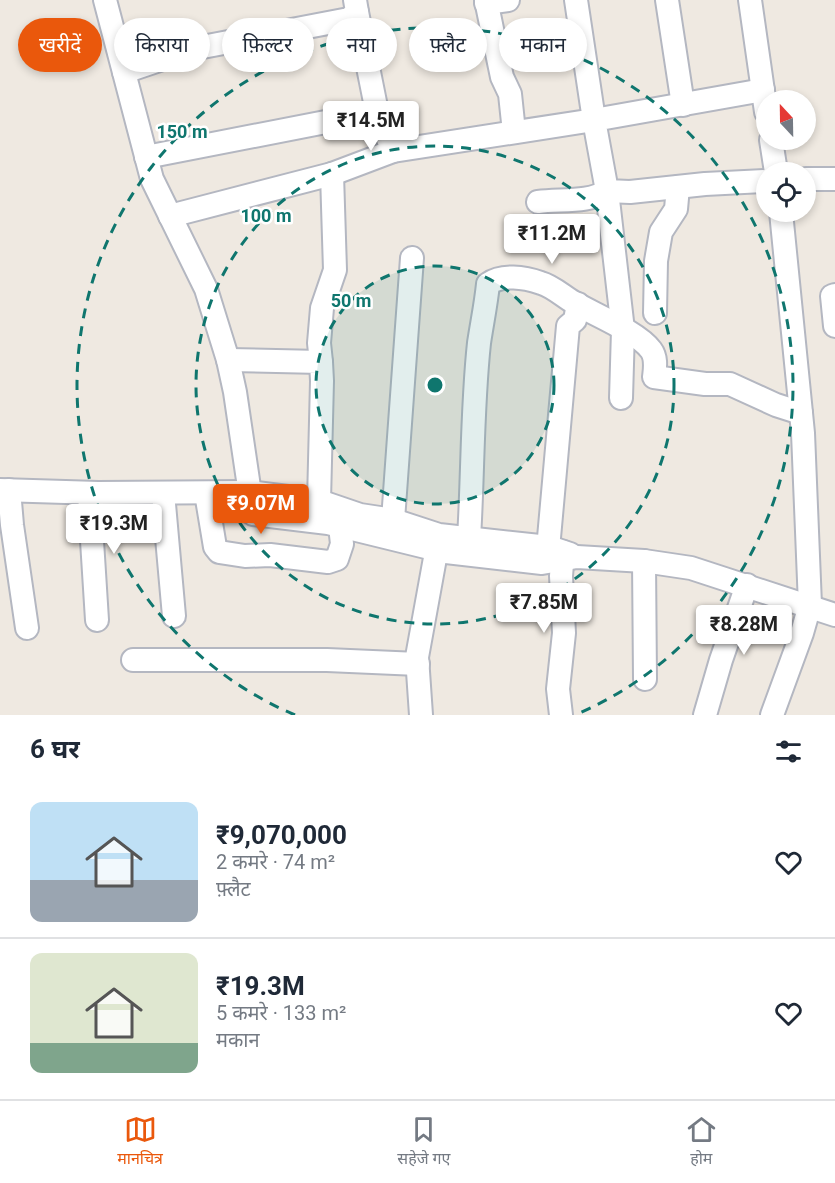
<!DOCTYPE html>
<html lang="hi">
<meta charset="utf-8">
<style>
:root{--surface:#fff;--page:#f2f2f3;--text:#1f2937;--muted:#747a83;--line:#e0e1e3;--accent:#ea580c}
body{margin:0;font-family:Roboto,"Noto Sans Devanagari",sans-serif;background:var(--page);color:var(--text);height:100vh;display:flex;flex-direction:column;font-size:22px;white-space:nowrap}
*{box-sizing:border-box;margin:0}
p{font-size:20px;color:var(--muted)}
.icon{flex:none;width:33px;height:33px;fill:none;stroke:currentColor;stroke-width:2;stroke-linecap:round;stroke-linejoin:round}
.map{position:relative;height:715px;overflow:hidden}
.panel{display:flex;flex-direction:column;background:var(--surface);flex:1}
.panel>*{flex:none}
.guide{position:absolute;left:18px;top:18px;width:800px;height:54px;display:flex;gap:12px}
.needle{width:39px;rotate:338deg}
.fabs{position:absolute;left:756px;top:90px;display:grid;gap:12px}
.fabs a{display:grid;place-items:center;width:60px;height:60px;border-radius:50%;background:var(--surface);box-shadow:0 3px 9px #0003;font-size:30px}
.price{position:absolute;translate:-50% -51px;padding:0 14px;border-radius:6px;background:#fff;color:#222;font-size:20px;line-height:39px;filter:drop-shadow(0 2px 3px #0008)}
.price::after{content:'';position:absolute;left:50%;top:36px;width:18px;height:14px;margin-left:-9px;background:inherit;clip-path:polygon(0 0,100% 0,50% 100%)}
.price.current{background:var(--accent);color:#fff}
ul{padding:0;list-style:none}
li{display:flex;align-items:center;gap:18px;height:150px;padding:0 30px}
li+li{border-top:2px solid var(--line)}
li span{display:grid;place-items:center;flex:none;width:168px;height:120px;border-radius:12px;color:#555}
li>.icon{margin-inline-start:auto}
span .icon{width:72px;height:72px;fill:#fffc;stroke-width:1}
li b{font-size:26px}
h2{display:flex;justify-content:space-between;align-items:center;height:72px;padding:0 30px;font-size:26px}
.chip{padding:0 21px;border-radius:27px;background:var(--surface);box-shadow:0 3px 9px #0003;font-size:21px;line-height:54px}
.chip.current{background:var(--accent);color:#fff}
.menu{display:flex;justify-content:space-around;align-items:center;height:84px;border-top:2px solid var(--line);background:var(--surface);font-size:16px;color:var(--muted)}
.menu a{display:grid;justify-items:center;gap:3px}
.menu .current{color:var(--accent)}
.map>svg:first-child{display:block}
</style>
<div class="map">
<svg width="835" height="715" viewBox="0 0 835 715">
<rect width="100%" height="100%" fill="#efe9e1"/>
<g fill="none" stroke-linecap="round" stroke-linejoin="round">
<defs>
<g id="minor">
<polyline points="105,0 152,179 206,289 228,360 235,392 253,514 328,523 446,552 542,563 577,557 644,561 691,568 835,615"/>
<polyline points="486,0 502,77 510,94 514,132"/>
<polyline points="667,0 683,105"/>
<polyline points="750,0 766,112"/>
<polyline points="486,3 508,0"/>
<polyline points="357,12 377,112"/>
<polyline points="124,72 192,49 349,19 357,12 355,0"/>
<polyline points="763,90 594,120 607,191 630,192 705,184 766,181"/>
<polyline points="771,140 776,172"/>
<polyline points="146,157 377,112 393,151 594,120 576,0"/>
<polyline points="806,179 835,179"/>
<path d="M538,202C560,199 589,203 607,191L623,330L621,398"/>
<polyline points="170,216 332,174 393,151"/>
<polyline points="835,295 832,296 835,326"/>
<polyline points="655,313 656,261 661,232 676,209 678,187"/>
<polyline points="228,360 321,362 322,381 319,501"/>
<polyline points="321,362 319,343 322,308 335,270 332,174"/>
<polyline points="0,490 98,493 250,492 319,501 360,515 393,520 439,535 549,547 570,554"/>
<polyline points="9,490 12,525 27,628"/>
<polyline points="89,493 97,620"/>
<polyline points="163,493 174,616"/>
<polyline points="206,493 215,547 219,552 245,556 270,555 328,562 337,559 342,544 340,526"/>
<polyline points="393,520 412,258"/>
<path d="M469,538C473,473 472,408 479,343C482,323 486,304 488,284C502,274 524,277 541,283C552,286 563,296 573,302C593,314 638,332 651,350C657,358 655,368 654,377L705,384H730L776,405L801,413"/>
<polyline points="547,560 568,326 575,320 578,304"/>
<polyline points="644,561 645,679"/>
<polyline points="133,660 327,660 418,664"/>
<polyline points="421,715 417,657 439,536"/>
<polyline points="561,715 558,689 564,633 561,576 563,552"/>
<polyline points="705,715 721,660 747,585"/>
<polyline points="772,715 802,633 810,605 803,433 781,212"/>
</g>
</defs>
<use href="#minor" stroke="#b4b7c1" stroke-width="26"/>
<use href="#minor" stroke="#fff" stroke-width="22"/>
</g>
<circle cx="435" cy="385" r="119" fill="#0f766e" fill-opacity=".12"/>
<g fill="none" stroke="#0f766e" stroke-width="3" stroke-dasharray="10 8">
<circle cx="435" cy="385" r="119"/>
<circle cx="435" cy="385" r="239"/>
<path d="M295 715A358 358 0 1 1 575 715"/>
</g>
<circle cx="435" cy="385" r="9" fill="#0f766e" stroke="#fff" stroke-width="3"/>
<g font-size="18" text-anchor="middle" font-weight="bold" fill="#0f766e" stroke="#fff" stroke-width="5" stroke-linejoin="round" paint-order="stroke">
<text x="182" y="138">150 m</text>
<text x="266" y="222">100 m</text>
<text x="351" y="307">50 m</text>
</g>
</svg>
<div class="fabs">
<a><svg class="needle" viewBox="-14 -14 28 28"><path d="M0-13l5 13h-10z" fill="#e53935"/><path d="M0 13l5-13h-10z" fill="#747a83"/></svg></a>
<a><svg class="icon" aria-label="locate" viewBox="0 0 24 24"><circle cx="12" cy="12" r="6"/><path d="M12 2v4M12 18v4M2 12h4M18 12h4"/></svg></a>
</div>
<b class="price" style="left:371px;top:152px">₹14.5M</b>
<b class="price" style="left:552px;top:265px">₹11.2M</b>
<b class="price current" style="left:261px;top:535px">₹9.07M</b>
<b class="price" style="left:114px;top:555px">₹19.3M</b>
<b class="price" style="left:544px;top:634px">₹7.85M</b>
<b class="price" style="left:744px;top:656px">₹8.28M</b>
<div class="guide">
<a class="chip current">खरीदें</a>
<a class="chip">किराया</a>
<a class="chip">फ़िल्टर</a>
<a class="chip">नया</a>
<a class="chip">फ़्लैट</a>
<a class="chip">मकान</a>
</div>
</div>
<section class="panel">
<h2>6 घर<svg class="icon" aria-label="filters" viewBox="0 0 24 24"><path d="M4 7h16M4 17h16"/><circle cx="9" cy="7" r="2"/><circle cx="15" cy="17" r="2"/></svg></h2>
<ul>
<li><span style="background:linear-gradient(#bfe0f5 65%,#9aa5b1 0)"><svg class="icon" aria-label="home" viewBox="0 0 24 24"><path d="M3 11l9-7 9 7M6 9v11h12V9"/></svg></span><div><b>₹9,070,000</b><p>2 कमरे · 74 m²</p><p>फ़्लैट</p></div><svg class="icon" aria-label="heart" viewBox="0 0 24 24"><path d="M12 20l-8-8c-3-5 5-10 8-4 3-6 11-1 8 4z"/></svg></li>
<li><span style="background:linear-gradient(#dfe7d0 75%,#7fa58c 0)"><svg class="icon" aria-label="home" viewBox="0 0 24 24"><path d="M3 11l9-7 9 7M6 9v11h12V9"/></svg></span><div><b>₹19.3M</b><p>5 कमरे · 133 m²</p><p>मकान</p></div><svg class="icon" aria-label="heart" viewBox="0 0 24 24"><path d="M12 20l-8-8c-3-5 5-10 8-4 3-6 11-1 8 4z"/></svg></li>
</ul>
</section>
<nav class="menu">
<a class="current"><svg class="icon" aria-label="map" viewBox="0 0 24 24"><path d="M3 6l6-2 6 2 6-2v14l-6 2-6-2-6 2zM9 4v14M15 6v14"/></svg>मानचित्र</a>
<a><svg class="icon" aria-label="saved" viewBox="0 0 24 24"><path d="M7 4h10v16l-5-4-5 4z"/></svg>सहेजे गए</a>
<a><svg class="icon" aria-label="home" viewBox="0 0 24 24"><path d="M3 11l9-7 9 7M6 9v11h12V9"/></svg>होम</a>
</nav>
